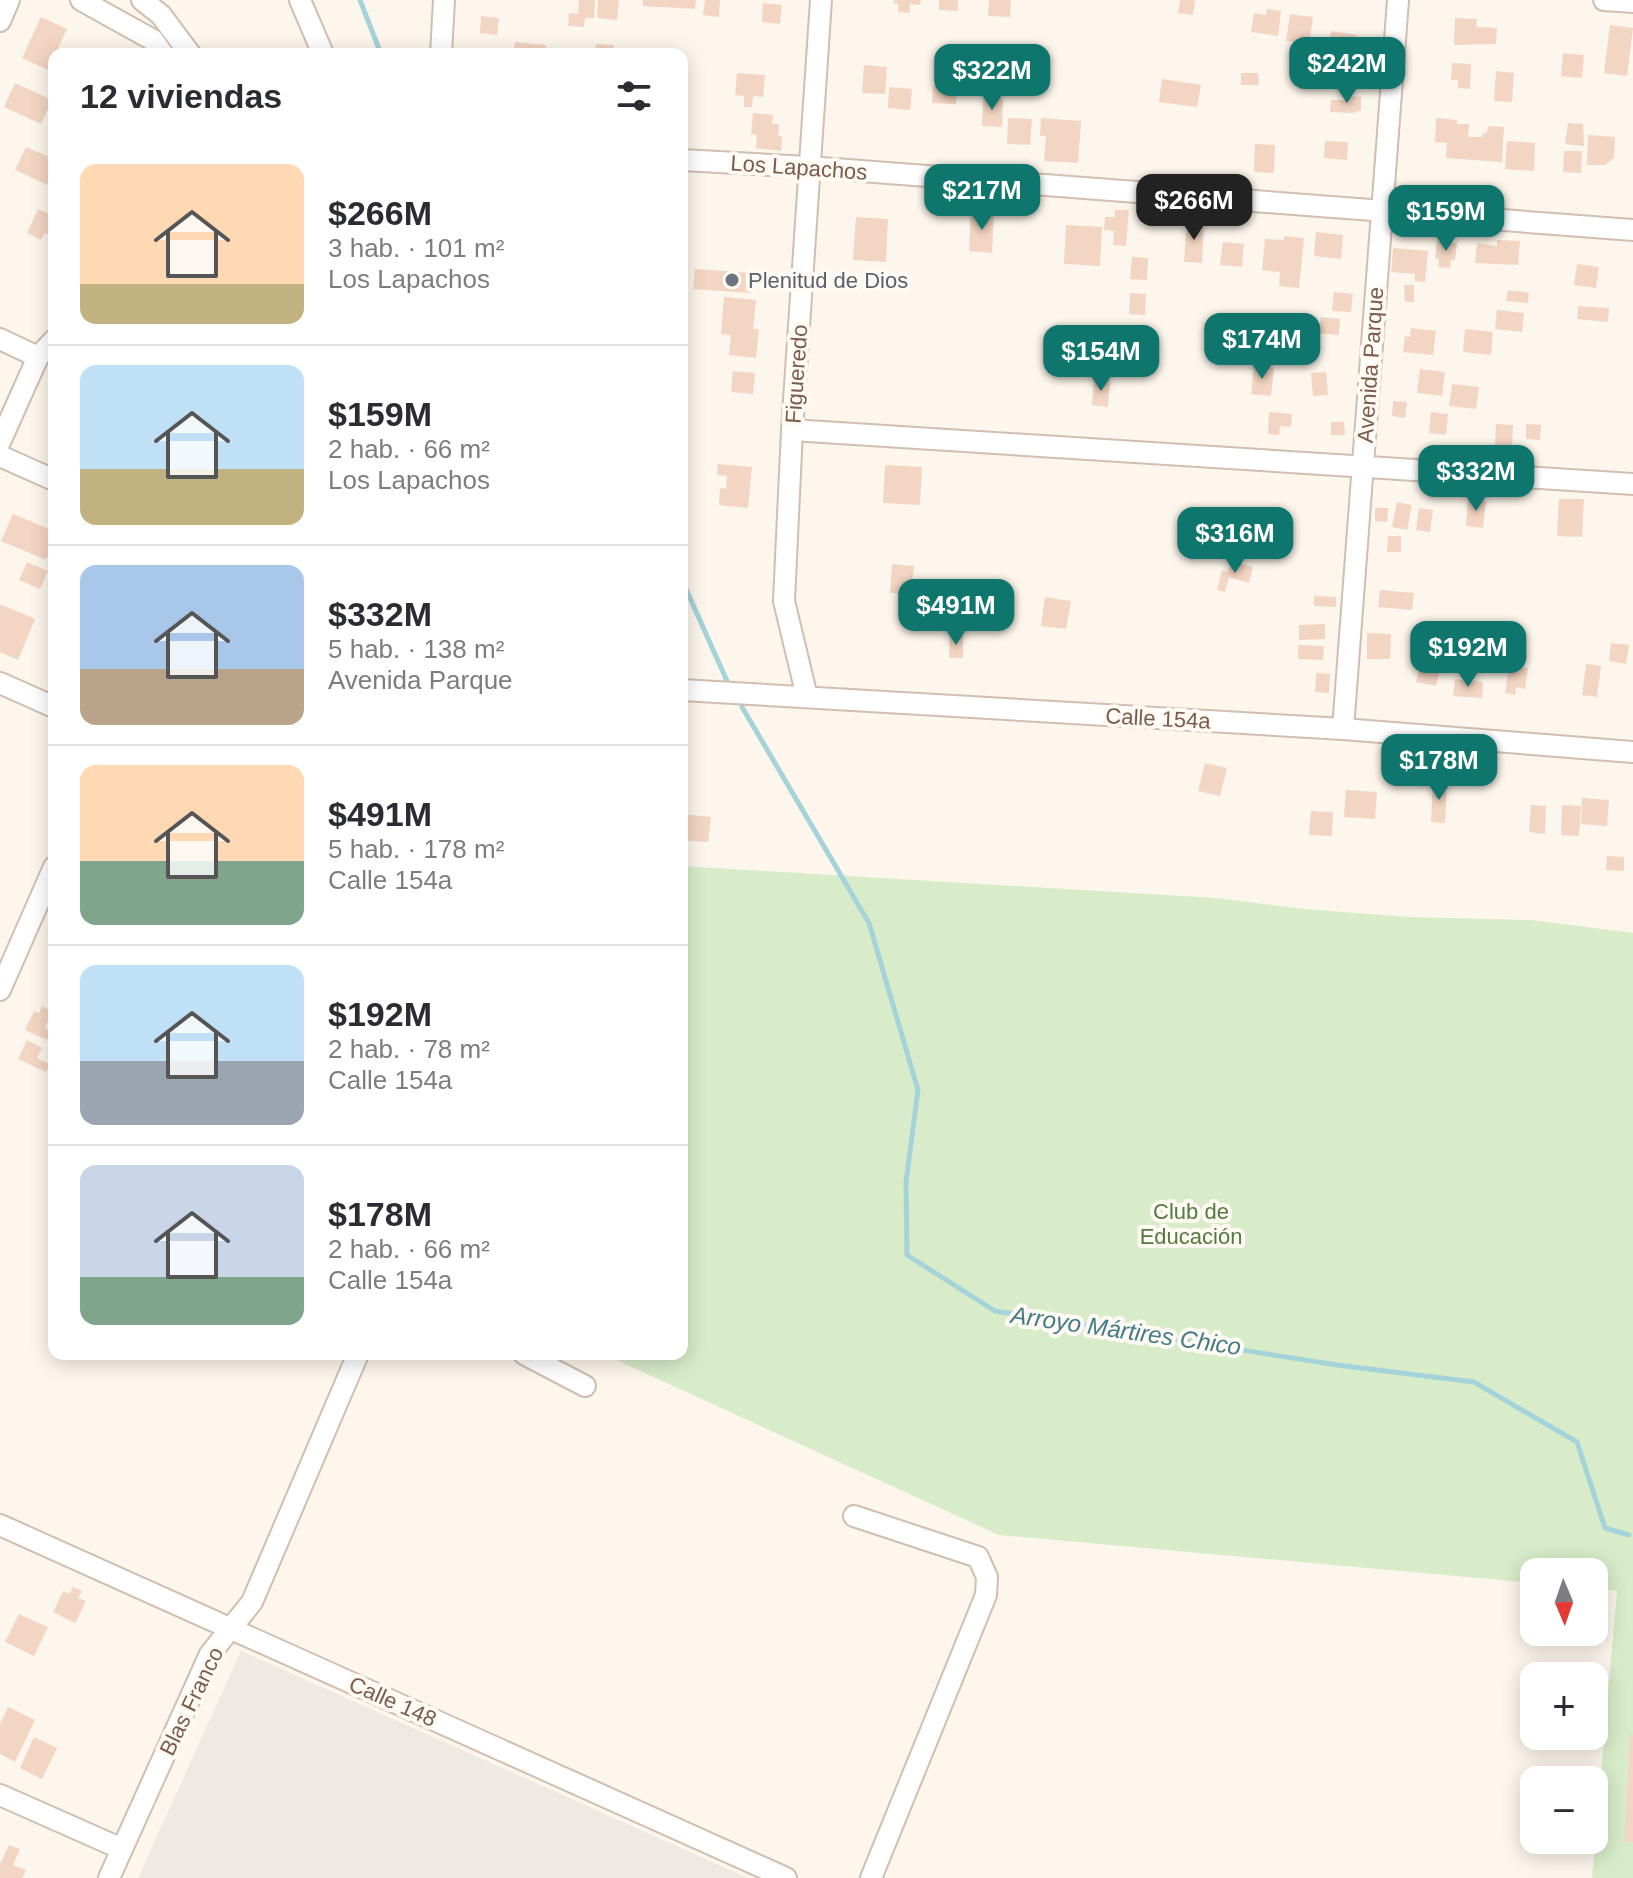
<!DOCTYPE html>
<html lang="es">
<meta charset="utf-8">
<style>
:root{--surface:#fff;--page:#f7f7f7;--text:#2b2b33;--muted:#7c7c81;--line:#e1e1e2;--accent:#0f766e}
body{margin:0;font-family:Arial,sans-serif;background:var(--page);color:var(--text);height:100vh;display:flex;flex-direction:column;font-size:30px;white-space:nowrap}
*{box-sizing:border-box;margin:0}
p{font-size:26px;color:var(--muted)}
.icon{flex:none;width:44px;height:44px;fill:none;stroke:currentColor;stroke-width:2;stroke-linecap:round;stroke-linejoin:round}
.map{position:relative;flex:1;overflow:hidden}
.details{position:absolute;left:48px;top:48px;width:640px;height:1312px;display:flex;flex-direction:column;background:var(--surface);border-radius:16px;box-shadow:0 4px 20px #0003}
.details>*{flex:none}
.needle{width:52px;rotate:178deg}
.controls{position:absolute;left:1520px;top:1558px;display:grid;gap:16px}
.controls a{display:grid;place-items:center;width:88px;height:88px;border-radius:16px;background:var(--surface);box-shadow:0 4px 20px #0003;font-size:40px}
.price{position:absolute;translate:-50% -68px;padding:0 18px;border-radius:16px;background:var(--accent);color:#fff;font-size:26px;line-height:52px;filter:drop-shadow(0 2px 4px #0008)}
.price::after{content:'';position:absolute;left:50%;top:48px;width:24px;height:18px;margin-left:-12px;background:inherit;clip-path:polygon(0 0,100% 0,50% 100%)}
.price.selected{background:#222;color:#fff}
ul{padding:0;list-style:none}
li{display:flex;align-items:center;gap:24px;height:200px;padding:0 32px}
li+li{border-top:2px solid var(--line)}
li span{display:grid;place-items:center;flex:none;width:224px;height:160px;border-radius:16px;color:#555}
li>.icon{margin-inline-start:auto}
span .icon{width:96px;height:96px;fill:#fffc;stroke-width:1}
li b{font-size:34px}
h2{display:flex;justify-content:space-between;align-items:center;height:96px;padding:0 32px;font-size:34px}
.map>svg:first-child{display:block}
</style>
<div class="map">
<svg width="1633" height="1878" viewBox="0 0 1633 1878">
<rect width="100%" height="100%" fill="#fdf6ec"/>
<polygon fill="#efe9e4" points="241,1651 748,1878 138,1878"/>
<polygon fill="#d8ecc9" points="682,866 1216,898 1304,909 1409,917 1531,920 1633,933 1633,1878 1592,1878 1617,1591 1594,1588 1594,1572 1534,1572 1534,1583 999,1535 603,1354 682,1354"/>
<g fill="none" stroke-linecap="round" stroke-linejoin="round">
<g stroke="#a5d3da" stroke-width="5">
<polyline points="360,0 381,54"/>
<polyline points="682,580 727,681"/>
<polyline points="742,707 869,923 918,1090 906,1182 907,1255 995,1311 1337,1365 1474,1382 1577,1442 1605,1528 1629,1535"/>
</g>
</g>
<g fill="#f3d5c3">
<polygon points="579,0 595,0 594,18 585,18 584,27 568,26 569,13 578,14"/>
<polygon points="598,0 619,0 617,20 597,18"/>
<polygon points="643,0 696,0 695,9 643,6"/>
<polygon points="705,0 720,0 719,17 703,15"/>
<polygon points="894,0 921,0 920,5 910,4 910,13 898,12 898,4 894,3"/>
<polygon points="939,0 958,0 958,11 939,10"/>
<polygon points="989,0 1011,0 1010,17 988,16"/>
<polygon points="1180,0 1195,0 1193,15 1178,13"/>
<polygon points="763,3 782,5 780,24 762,22"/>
<polygon points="1267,9 1281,11 1278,36 1251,32 1254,13 1266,15"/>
<polygon points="1290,14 1313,17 1309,44 1286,41"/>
<polygon points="481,16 499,18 497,35 480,33"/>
<polygon points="41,17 67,29 48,70 22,58"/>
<polygon points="1455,18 1477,19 1476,27 1497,28 1496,44 1454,45"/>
<polygon points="1610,25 1633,28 1627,76 1604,73"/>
<polygon points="1331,31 1357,35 1354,58 1328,55"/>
<polygon points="515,42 546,45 545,54 513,54"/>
<polygon points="596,44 614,45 614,54 595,54"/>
<polygon points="1563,53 1584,55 1582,78 1561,76"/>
<polygon points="1452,63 1471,64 1470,89 1458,88 1458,80 1451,80"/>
<polygon points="864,65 887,67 885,94 862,93"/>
<polygon points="1496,71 1514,73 1512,102 1494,101"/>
<polygon points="737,73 765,75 763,97 753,96 752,107 744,107 744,96 735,95"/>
<polygon points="1241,73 1258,73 1259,85 1241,85"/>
<polygon points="1162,79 1201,85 1197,107 1159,102"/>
<polygon points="15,83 52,100 41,124 4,107"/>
<polygon points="933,85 957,87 956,104 932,103"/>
<polygon points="889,87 912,89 910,110 888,108"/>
<polygon points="1346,96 1361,97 1361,110 1353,113 1330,112 1331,100 1346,100"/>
<polygon points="983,98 1003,99 1002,127 982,126"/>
<polygon points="753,113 773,115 772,124 779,124 778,136 782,136 781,151 756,148 757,135 751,134"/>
<polygon points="1008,118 1032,119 1030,145 1007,144"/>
<polygon points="1041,118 1081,121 1078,163 1044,161 1046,136 1040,136"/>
<polygon points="1436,118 1457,120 1457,124 1469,124 1468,137 1482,137 1483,133 1487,133 1488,126 1504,127 1502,162 1446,158 1447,143 1435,142"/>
<polygon points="1568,123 1583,124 1584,146 1565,144"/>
<polygon points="1588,135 1615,137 1614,158 1605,165 1587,165"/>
<polygon points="1325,141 1348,142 1347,160 1324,158"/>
<polygon points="1507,141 1535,143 1534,171 1505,169"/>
<polygon points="1255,144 1275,145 1274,173 1254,172"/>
<polygon points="26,147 54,159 52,187 15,170"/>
<polygon points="1564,151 1582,151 1581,173 1563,172"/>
<polygon points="38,209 54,216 54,237 45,233 41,240 27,233"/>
<polygon points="1115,210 1129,210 1126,246 1113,245 1114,231 1104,230 1105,217 1115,217"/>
<polygon points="971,211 994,212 992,253 969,251"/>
<polygon points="856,217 888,219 886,262 853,260"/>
<polygon points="1187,220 1204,221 1202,263 1184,262"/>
<polygon points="1066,225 1102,227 1100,266 1064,264"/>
<polygon points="1316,232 1343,235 1341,259 1314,256"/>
<polygon points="1284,236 1304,238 1299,288 1279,286 1280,272 1262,270 1265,239 1284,240"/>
<polygon points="1497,240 1520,241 1518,265 1475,263 1477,243 1497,246"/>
<polygon points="1437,241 1457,243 1455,260 1451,260 1450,268 1438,267 1439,259 1435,258"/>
<polygon points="1223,242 1244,244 1242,267 1220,265"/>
<polygon points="1393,248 1428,251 1425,282 1415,281 1415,274 1391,272"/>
<polygon points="1132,257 1148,258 1147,280 1130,279"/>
<polygon points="1577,264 1599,267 1596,288 1574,285"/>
<polygon points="695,269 752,273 751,293 693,289"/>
<polygon points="1404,285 1414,285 1414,302 1405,302"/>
<polygon points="1508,290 1529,293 1528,303 1506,301"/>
<polygon points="1334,292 1353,294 1351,312 1332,311"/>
<polygon points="1130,293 1146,294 1145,315 1129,314"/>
<polygon points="724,297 756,300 753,329 759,329 756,358 729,355 731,335 721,334"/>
<polygon points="1578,306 1609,308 1608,322 1577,319"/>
<polygon points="1497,310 1524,313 1522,332 1495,329"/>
<polygon points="1321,317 1340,319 1339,335 1319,333"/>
<polygon points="1411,328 1436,331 1433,355 1403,352 1405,336 1410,337"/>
<polygon points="1465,329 1493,332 1491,355 1463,352"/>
<polygon points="1280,339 1296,340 1295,357 1278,355"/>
<polygon points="1254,366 1274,368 1271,396 1251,394"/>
<polygon points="1420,369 1445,372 1442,396 1417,393"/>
<polygon points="733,371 755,373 753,394 731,392"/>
<polygon points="1326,372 1328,395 1313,396 1311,373"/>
<polygon points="1094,379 1110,380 1108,407 1092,405"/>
<polygon points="1452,384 1479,387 1476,409 1449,406"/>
<polygon points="1393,401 1407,402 1405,418 1392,416"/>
<polygon points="1269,412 1292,414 1291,427 1280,426 1279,435 1268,434"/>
<polygon points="1431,412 1448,414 1446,435 1429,433"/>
<polygon points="1331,422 1344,422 1345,435 1331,435"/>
<polygon points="1496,424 1513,425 1512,447 1495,446"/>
<polygon points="1526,424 1541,425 1540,440 1526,439"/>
<polygon points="718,464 752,467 748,508 719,505 720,488 726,489 727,476 717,475"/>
<polygon points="885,465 922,467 920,505 883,503"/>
<polygon points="1468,499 1486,501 1483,528 1466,526"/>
<polygon points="1559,499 1584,499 1582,537 1557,536"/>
<polygon points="1397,502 1412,505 1407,530 1392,527"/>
<polygon points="1375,508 1388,508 1387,522 1375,521"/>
<polygon points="1419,508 1433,510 1430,532 1416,530"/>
<polygon points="13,514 54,531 54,543 46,560 1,541"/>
<polygon points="1388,536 1401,536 1401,552 1387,552"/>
<polygon points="1231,561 1253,567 1249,583 1229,577 1225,592 1217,590 1222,570 1228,572"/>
<polygon points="27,562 48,571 40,589 19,580"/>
<polygon points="892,564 914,566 911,594 890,593"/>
<polygon points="1380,590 1414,593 1412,610 1378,607"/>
<polygon points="1314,596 1336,597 1336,607 1314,606"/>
<polygon points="1045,597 1071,601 1066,629 1041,626"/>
<polygon points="0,604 35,619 18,660 0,652"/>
<polygon points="1325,624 1325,639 1299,640 1299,625"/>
<polygon points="1367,633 1391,634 1390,659 1367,659"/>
<polygon points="950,635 963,635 963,658 949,658"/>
<rect x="1460" y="640" width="21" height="19"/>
<polygon points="1611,643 1629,645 1626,664 1609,661"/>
<polygon points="1298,645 1324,646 1323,660 1298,659"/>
<polygon points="1510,660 1519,661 1519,667 1528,668 1525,689 1516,687 1515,695 1505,693"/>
<polygon points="1420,662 1441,666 1436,686 1416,682"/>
<polygon points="1586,664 1601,666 1597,697 1582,695"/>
<polygon points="1316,673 1330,674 1329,693 1315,692"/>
<polygon points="1455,679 1483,682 1482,698 1453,696"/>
<polygon points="1205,763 1227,768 1220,796 1198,791"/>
<polygon points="1433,782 1447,783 1445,823 1431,822"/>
<polygon points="1346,790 1377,792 1375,819 1344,817"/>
<polygon points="1582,798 1609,800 1607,826 1581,824"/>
<polygon points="1531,805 1546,806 1545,834 1529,832"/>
<polygon points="1562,805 1581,806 1579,836 1561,835"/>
<polygon points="1311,811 1333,812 1332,836 1309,835"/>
<polygon points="683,814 711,817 708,842 682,840"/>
<polygon points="1607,856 1624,857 1624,871 1606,870"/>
<polygon points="42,1006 52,1011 45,1028 51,1031 47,1040 25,1030 34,1011 39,1013"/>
<polygon points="27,1040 42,1048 37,1058 50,1064 46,1072 18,1059"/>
<polygon points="73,1587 82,1591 78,1598 86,1601 75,1623 53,1612 63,1591 70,1594"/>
<polygon points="19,1614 48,1627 34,1656 5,1642"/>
<polygon points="8,1707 35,1720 15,1762 0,1754 0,1724"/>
<polygon points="1630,1735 1633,1735 1633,1842 1625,1842"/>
<polygon points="34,1737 57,1748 42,1779 20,1768"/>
<polygon points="9,1845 20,1849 13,1865 26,1870 22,1878 0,1878 0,1864"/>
</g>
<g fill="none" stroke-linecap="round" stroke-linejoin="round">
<defs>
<g id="minor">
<polyline points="81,0 153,40 163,54"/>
<polyline points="142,0 161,15 190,54"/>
<polyline points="300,0 323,54"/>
<polyline points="1604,0 1633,2"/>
<polyline points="0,21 9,0"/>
<polyline points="441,54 444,0"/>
<polyline points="682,160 809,167 1633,230"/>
<polyline points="0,339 38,357"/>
<polyline points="792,430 1633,484"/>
<polyline points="0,442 38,357 54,340"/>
<polyline points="0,456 54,480"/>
<polyline points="0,683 54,707"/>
<polyline points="682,690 1343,729 1633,752"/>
<polyline points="807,697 784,601 792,430 821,0"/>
<polyline points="1343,729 1398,0"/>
<polyline points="0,990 54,867"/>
<polyline points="524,1354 585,1386"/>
<polyline points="854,1516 978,1557 987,1577 986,1595 871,1878"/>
<polyline points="0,1525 786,1878"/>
<polyline points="0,1795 122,1849"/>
<polyline points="109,1878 210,1654 252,1602 358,1354"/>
</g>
</defs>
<use href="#minor" stroke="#d1beb0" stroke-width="24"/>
<use href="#minor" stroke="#fff" stroke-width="20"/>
</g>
<circle fill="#6b7280" stroke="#fffaf3" stroke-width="3" cx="732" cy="280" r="8"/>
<g text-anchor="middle" stroke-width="8" stroke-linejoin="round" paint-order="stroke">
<g font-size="22" fill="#7a5c4d" stroke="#fffaf3">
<text transform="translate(799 167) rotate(4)" y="8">Los Lapachos</text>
<text transform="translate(1370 365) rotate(-86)" y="8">Avenida Parque</text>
<text transform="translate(796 374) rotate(-86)" y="8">Figueredo</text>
<text transform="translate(1158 718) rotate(3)" y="8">Calle 154a</text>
<text transform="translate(191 1701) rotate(-64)" y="8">Blas Franco</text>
<text transform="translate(393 1701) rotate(24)" y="8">Calle 148</text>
</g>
<g font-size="22" fill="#5b616d" stroke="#fffaf3" text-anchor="start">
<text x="748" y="288">Plenitud de Dios</text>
</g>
<g font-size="22" fill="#537a41" stroke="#fffaf3">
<text x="1191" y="1219">Club de<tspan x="1191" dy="25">Educación</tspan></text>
</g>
<g font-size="24" font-style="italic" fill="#437c86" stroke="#fffaf3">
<text transform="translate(1126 1331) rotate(8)" y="8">Arroyo Mártires Chico</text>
</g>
</g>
</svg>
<div class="controls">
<a><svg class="needle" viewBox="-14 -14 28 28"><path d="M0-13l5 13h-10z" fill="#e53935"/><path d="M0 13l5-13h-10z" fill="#7c7c81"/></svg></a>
<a>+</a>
<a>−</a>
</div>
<b class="price" style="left:1347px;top:105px">$242M</b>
<b class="price" style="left:992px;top:112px">$322M</b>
<b class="price" style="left:982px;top:232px">$217M</b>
<b class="price selected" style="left:1194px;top:242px">$266M</b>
<b class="price" style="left:1446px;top:253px">$159M</b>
<b class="price" style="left:1262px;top:381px">$174M</b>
<b class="price" style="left:1101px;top:393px">$154M</b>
<b class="price" style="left:1476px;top:513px">$332M</b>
<b class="price" style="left:1235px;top:575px">$316M</b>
<b class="price" style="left:956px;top:647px">$491M</b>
<b class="price" style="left:1468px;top:689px">$192M</b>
<b class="price" style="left:1439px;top:802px">$178M</b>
<section class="details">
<h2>12 viviendas<svg class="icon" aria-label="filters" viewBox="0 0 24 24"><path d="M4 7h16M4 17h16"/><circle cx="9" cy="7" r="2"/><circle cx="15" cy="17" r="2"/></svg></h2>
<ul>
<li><span style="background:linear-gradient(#ffd9b3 75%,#c2b280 0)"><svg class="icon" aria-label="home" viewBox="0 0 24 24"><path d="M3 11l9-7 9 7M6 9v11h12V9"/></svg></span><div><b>$266M</b><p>3 hab. · 101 m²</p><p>Los Lapachos</p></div></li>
<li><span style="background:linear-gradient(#bfe0f5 65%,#c2b280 0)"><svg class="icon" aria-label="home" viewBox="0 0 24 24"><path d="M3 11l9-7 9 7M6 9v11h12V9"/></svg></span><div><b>$159M</b><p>2 hab. · 66 m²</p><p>Los Lapachos</p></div></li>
<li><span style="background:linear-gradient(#a9c7e8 65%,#b9a48a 0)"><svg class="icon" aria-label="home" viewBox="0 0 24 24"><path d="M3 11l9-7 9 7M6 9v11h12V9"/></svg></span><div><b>$332M</b><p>5 hab. · 138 m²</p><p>Avenida Parque</p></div></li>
<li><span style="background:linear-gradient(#ffd9b3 60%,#7fa58c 0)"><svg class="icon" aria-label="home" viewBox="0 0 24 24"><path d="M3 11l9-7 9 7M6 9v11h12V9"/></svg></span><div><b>$491M</b><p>5 hab. · 178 m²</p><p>Calle 154a</p></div></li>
<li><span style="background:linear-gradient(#bfe0f5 60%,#9aa5b1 0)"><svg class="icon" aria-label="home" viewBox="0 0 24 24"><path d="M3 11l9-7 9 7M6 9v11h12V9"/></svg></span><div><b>$192M</b><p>2 hab. · 78 m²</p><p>Calle 154a</p></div></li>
<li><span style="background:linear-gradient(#c9d6e8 70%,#7fa58c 0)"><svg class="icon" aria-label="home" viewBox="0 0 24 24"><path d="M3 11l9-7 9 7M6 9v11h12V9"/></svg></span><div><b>$178M</b><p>2 hab. · 66 m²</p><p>Calle 154a</p></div></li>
</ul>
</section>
</div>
